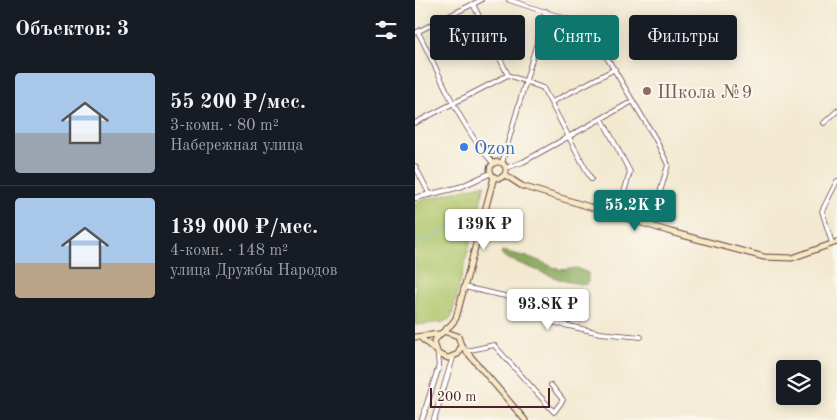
<!DOCTYPE html>
<html lang="ru">
<meta charset="utf-8">
<style>
:root{--surface:#171b24;--page:#20242c;--text:#f1f3f6;--muted:#9ea1a6;--line:#363941;--accent:#0f766e}
body{margin:0;font-family:"Old Standard TT",serif;background:var(--page);color:var(--text);height:100vh;display:flex;flex-direction:column;font-size:19px;white-space:nowrap}
*{box-sizing:border-box;margin:0}
p{font-size:16px;color:var(--muted)}
.icon{flex:none;width:28px;height:28px;fill:none;stroke:currentColor;stroke-width:2;stroke-linecap:round;stroke-linejoin:round}
.map{position:relative;flex:1;overflow:hidden}
.sheet{display:flex;flex-direction:column;background:var(--surface);width:415px}
.sheet>*{flex:none}
.hud{position:absolute;left:15px;top:15px;width:331px;height:45px;display:flex;gap:10px}
.tools{position:absolute;left:361px;top:360px;display:grid;gap:10px}
.tools a{display:grid;place-items:center;width:45px;height:45px;border-radius:5px;background:var(--surface);box-shadow:0 2px 12px #0003;font-size:25px}
.scale{position:absolute;left:15px;bottom:12px;width:120px;box-sizing:border-box;padding-left:5px;border:2px solid #4a1f2b;border-top:0;font-size:14px;line-height:18px;white-space:nowrap;color:#4a1f2b;-webkit-text-stroke:4px #fbf7ec;paint-order:stroke}
.price{position:absolute;translate:-50% -42px;padding:0 11px;border-radius:5px;background:#fff;color:#222;font-size:16px;line-height:32px;filter:drop-shadow(0 1px 2px #0008)}
.price::after{content:'';position:absolute;left:50%;top:30px;width:15px;height:11px;margin-left:-8px;background:inherit;clip-path:polygon(0 0,100% 0,50% 100%)}
.price.current{background:var(--accent);color:#fff}
ul{padding:0;list-style:none}
li{display:flex;align-items:center;gap:15px;height:125px;padding:0 15px}
li+li{border-top:1px solid var(--line)}
li span{display:grid;place-items:center;flex:none;width:140px;height:100px;border-radius:5px;color:#555}
li>.icon{margin-inline-start:auto}
span .icon{width:60px;height:60px;fill:#fffc;stroke-width:1}
li b{font-size:21px}
h2{display:flex;justify-content:space-between;align-items:center;height:60px;padding:0 15px;font-size:21px}
.chip{padding:0 18px;border-radius:5px;background:var(--surface);box-shadow:0 2px 12px #0003;font-size:18px;line-height:45px}
.chip.current{background:var(--accent);color:#fff}
main{display:flex;flex:1;min-height:0}
.map>svg:first-child{display:block}
</style>
<main>
<section class="sheet">
<h2>Объектов: 3<svg class="icon" aria-label="filters" viewBox="0 0 24 24"><path d="M4 7h16M4 17h16"/><circle cx="9" cy="7" r="2"/><circle cx="15" cy="17" r="2"/></svg></h2>
<ul>
<li><span style="background:linear-gradient(#a9c7e8 60%,#9aa5b1 0)"><svg class="icon" aria-label="home" viewBox="0 0 24 24"><path d="M3 11l9-7 9 7M6 9v11h12V9"/></svg></span><div><b>55 200 ₽/мес.</b><p>3-комн. · 80 m²</p><p>Набережная улица</p></div></li>
<li><span style="background:linear-gradient(#a9c7e8 65%,#b9a48a 0)"><svg class="icon" aria-label="home" viewBox="0 0 24 24"><path d="M3 11l9-7 9 7M6 9v11h12V9"/></svg></span><div><b>139 000 ₽/мес.</b><p>4-комн. · 148 m²</p><p>улица Дружбы Народов</p></div></li>
</ul>
</section>
<div class="map">
<svg width="422" height="420" viewBox="0 0 422 420">
<rect width="100%" height="100%" fill="#fbf7ec"/>
<filter id="ink" filterUnits="userSpaceOnUse"><feTurbulence type="fractalNoise" baseFrequency=".02" numOctaves="2"/><feDisplacementMap in="SourceGraphic" scale="10" xChannelSelector="R" yChannelSelector="G"/><feConvolveMatrix kernelMatrix="1 2 1 2 8 2 1 2 1" color-interpolation-filters="sRGB"/></filter>
<filter id="wash" filterUnits="userSpaceOnUse"><feTurbulence type="fractalNoise" baseFrequency=".0096" numOctaves="4" result="noise"/><feDisplacementMap in="SourceGraphic" scale="20" xChannelSelector="R" yChannelSelector="G"/><feGaussianBlur stdDeviation="1.12" result="paint"/><feColorMatrix in="noise" values="0 0 0 0 0 0 0 0 0 0 0 0 0 0 0 0 0 1.4 0 .05"/><feComposite in="paint" operator="in"/></filter>
<g filter="url(#wash)">
<rect width="100%" height="100%" fill="#f3e9d1"/>
<polygon fill="#aec569" stroke="#7c724a" points="70,184 36,318 28,322 0,325 0,202"/>
<polygon fill="#8aaa5d" stroke="#6a6444" points="87,251 117,258 145,270 162,268 173,273 173,282 171,285 149,281 91,258 86,254"/>
<g fill="none" stroke-linecap="round" stroke-linejoin="round">
<path stroke="#5bbbda" stroke-width="1" d="M0,240L13,242C19,236 36,224 46,227C49,227 51,230 53,231"/>
</g>
</g>
<g filter="url(#ink)">
<g fill="none" stroke-linecap="round" stroke-linejoin="round">
<defs>
<g id="minor">
<polyline points="94,0 173,26 240,138 253,165 235,226"/>
<polyline points="58,4 93,75"/>
<path d="M3,32C25,74 46,129 79,164"/>
<polyline points="0,33 66,0"/>
<polyline points="137,102 200,69"/>
<polyline points="187,119 215,172 202,216"/>
<polyline points="0,123 93,75 128,88 176,179"/>
<polyline points="409,123 422,111"/>
<polyline points="87,163 131,11"/>
<polyline points="0,166 15,195"/>
<polyline points="91,168 108,162 218,101"/>
<polyline points="417,243 407,211 422,181"/>
<polyline points="49,287 99,298 136,322 185,333 226,337"/>
<polyline points="51,351 79,345 139,412 148,400 136,385"/>
</g>
<g id="tertiary">
<polyline points="0,198 45,187 76,173"/>
<polyline points="7,420 24,366 23,354"/>
<polyline points="19,420 38,357"/>
</g>
<g id="secondary">
<circle cx="83" cy="170" r="8"/>
<polyline points="90,175 107,186 123,191 256,232 349,257 377,258 422,242"/>
<path d="M31,332L43,336L46,345L43,354L33,358L23,354L19,342C24,332 35,329 41,318L79,177"/>
<polyline points="0,337 24,334"/>
<polyline points="5,337 19,349"/>
<polyline points="46,345 110,420"/>
</g>
</defs>
<use href="#minor" stroke="#633d44" stroke-width="5.5"/>
<use href="#tertiary" stroke="#633d44" stroke-width="6"/>
<use href="#secondary" stroke="#633d44" stroke-width="7"/>
<use href="#minor" stroke="#fff" stroke-width="4"/>
<use href="#tertiary" stroke="#fff" stroke-width="4.5"/>
<use href="#secondary" stroke="#f6e9c3" stroke-width="5"/>
</g>
</g>
<circle fill="#8d6e63" stroke="#fbf7ec" stroke-width="2" cx="232" cy="91" r="5"/>
<circle fill="#3f7fe0" stroke="#fbf7ec" stroke-width="2" cx="49" cy="147" r="5"/>
<g text-anchor="middle" stroke-width="4" stroke-linejoin="round" paint-order="stroke">
<g font-size="19" fill="#785e54" stroke="#fbf7ec" text-anchor="start">
<text x="242" y="98">Школа №9</text>
</g>
<g font-size="19" fill="#366cbe" stroke="#fbf7ec" text-anchor="start">
<text x="59" y="154">Ozon</text>
</g>
</g>
</svg>
<div class="tools">
<a><svg class="icon" aria-label="layers" viewBox="0 0 24 24"><path d="M12 4l9 5-9 5-9-5zM3 14l9 5 9-5"/></svg></a>
</div>
<div class="scale">200 m</div>
<b class="price current" style="left:220px;top:232px">55.2K ₽</b>
<b class="price" style="left:69px;top:251px">139K ₽</b>
<b class="price" style="left:133px;top:331px">93.8K ₽</b>
<div class="hud">
<a class="chip">Купить</a>
<a class="chip current">Снять</a>
<a class="chip">Фильтры</a>
</div>
</div>
</main>
